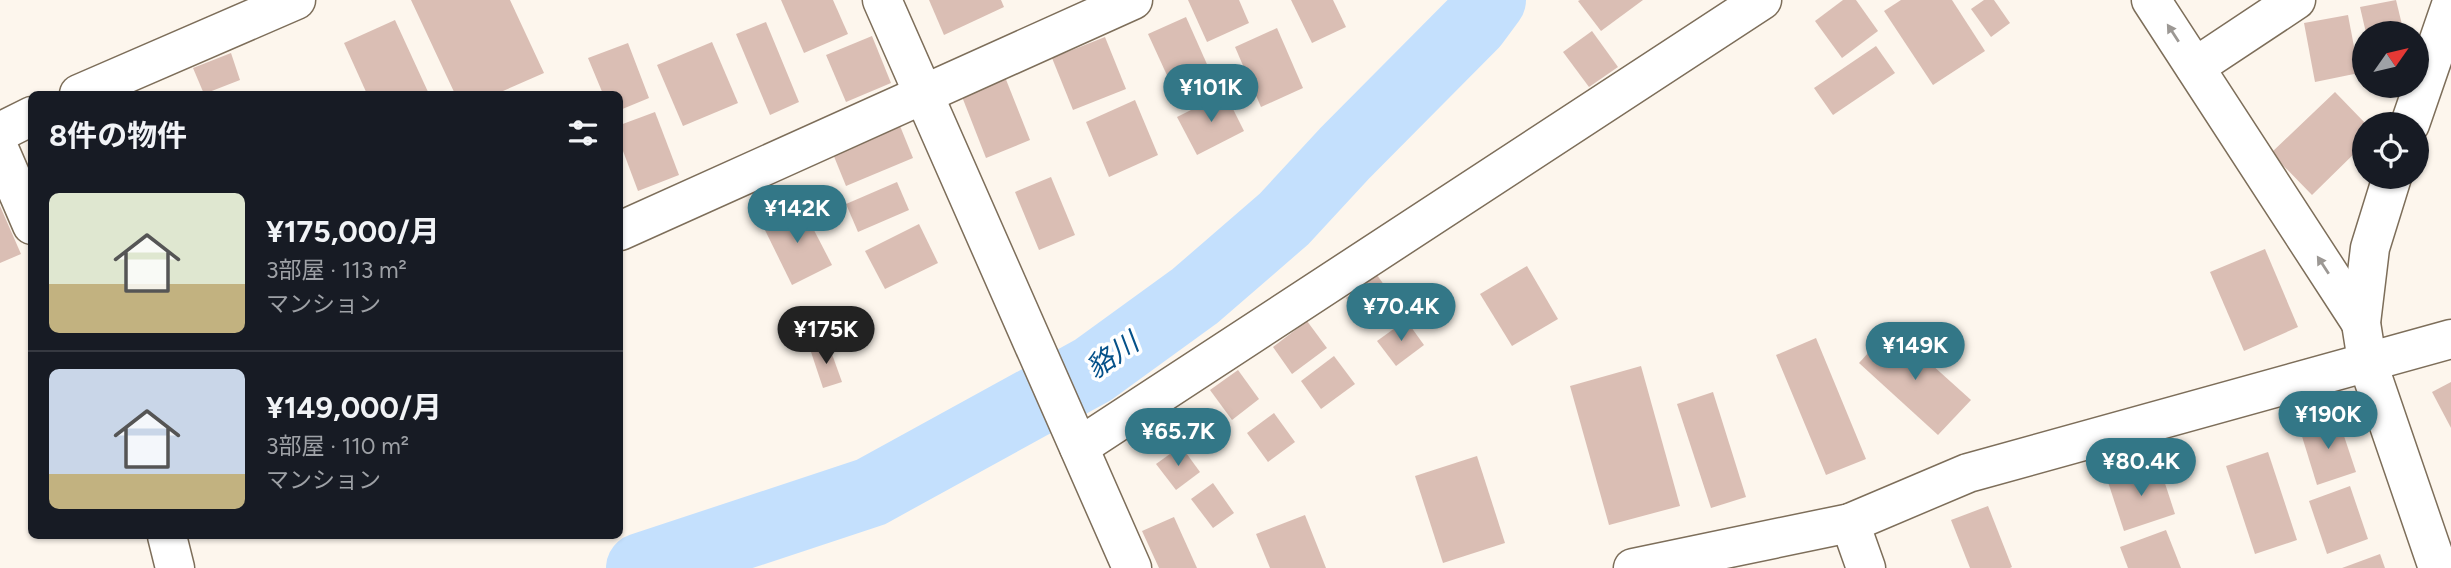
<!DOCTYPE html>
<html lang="ja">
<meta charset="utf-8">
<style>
:root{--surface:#171b24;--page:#242831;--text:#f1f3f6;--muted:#9ea1a6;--line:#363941;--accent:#337787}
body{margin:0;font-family:Figtree,"Noto Sans JP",sans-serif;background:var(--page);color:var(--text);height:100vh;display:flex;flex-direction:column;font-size:26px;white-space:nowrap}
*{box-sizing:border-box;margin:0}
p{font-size:23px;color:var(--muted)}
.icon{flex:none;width:38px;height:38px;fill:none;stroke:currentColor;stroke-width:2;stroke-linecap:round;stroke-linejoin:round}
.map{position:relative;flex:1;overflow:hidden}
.side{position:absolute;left:28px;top:91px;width:595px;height:448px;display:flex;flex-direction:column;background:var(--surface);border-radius:10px;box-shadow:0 2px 5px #0004}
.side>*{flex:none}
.needle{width:46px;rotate:56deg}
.fabs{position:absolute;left:2352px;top:21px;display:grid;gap:14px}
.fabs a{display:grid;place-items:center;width:77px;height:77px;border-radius:50%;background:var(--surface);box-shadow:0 2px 5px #0004;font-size:35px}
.price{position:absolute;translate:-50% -60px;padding:0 16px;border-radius:24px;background:var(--accent);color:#fff;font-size:23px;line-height:46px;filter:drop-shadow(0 2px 4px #0008)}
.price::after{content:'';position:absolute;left:50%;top:42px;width:21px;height:16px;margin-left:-10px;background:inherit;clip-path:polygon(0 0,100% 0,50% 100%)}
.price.on{background:#222;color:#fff}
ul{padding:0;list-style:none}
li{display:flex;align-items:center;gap:21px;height:175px;padding:0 21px}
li+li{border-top:2px solid var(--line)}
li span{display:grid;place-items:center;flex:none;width:196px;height:140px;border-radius:10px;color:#555}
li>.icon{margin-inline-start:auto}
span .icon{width:84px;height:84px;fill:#fffc;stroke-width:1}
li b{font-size:30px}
h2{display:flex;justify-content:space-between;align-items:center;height:84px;padding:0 21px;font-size:30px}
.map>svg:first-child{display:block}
</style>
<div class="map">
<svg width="2451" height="568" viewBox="0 0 2451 568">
<rect width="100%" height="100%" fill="#fdf6ed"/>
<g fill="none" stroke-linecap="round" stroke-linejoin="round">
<polyline stroke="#c4e0fd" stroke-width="70" points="641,568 871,492 1093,370 1195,296 1284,219 1345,153 1474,23 1491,0"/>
</g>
<g fill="#dabeb4">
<polygon points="411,0 510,0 544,73 496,94 455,94"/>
<polygon points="781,0 833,0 848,34 804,53"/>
<polygon points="929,0 1001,0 1004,7 944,35"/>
<polygon points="1188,0 1239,0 1249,23 1207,42"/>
<polygon points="1291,0 1333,0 1346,27 1312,43"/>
<polygon points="1580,0 1643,0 1601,31 1578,1"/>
<polygon points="1843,0 1856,0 1878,31 1842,58 1815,21"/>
<polygon points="1901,0 1952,0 1985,51 1933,85 1884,11"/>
<polygon points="1984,0 1994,0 2010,23 1991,37 1971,9"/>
<polygon points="2396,0 2404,33 2366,33 2360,7"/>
<polygon points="2348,15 2359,73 2315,82 2304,23"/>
<polygon points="1186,17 1214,80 1177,97 1148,34"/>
<polygon points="395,20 429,94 367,94 344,43"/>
<polygon points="766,22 799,102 770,115 736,34"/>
<polygon points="1277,28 1303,88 1261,107 1235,47"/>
<polygon points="1592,31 1618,67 1589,87 1563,52"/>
<polygon points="872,36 891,83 846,102 826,55"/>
<polygon points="1105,37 1126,89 1073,110 1052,58"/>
<polygon points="712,42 738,103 683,126 657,65"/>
<polygon points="628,43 649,98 620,110 620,94 603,94 588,58"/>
<polygon points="1876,46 1895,73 1833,115 1814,88"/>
<polygon points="231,53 240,80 204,94 193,68"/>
<polygon points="1003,72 1030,140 986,158 959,89"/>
<polygon points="2335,92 2366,124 2364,124 2364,144 2312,195 2271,153"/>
<polygon points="1225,93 1244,131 1197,155 1177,117"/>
<polygon points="1135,100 1158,155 1109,177 1086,122"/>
<polygon points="655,112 679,175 638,191 620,143 620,125"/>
<polygon points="898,121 913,158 846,186 831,149"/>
<polygon points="1051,177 1075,235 1039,250 1015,192"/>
<polygon points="897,182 909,210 858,232 846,204"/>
<polygon points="801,205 832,265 792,285 762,224"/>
<polygon points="0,206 21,254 0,263"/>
<polygon points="919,224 938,263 885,289 865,251"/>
<polygon points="2265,249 2298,327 2244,351 2210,272"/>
<polygon points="1527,266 1558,319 1512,346 1480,294"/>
<polygon points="1377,275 1397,303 1367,326 1346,298"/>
<polygon points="1406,320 1424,345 1396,366 1377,341"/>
<polygon points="1307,321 1327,348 1292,374 1273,347"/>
<polygon points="1891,328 1971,400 1938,435 1859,363"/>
<polygon points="1816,338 1866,459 1826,475 1776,355"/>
<polygon points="828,343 842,382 823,388 810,349"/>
<polygon points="1334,356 1355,384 1321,409 1301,381"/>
<polygon points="1641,366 1680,506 1609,525 1570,386"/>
<polygon points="1238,370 1259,399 1232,420 1210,390"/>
<polygon points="2451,382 2451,428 2432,392"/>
<polygon points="1713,392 1746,497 1711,508 1677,404"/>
<polygon points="1274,413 1295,442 1268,462 1247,433"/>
<polygon points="2338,418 2356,472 2317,485 2300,430"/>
<polygon points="1181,446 1200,472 1176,490 1156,464"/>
<polygon points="2268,452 2297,540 2255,554 2226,466"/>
<polygon points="1477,456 1505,543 1443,563 1415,476"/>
<polygon points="2159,465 2175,514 2124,531 2108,482"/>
<polygon points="1213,483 1234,513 1213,528 1191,499"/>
<polygon points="2350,486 2368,539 2327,554 2309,501"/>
<polygon points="1988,506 2012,567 2010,568 1970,568 1951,520"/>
<polygon points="1305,515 1326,568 1270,568 1256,534"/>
<polygon points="1174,517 1197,568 1159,568 1142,531"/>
<polygon points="2166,530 2181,568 2128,568 2120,547"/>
<polygon points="2380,554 2385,568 2342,568"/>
</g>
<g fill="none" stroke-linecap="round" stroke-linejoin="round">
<defs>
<g id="minor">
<polyline points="882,0 1132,568"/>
<polyline points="2151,0 2361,323"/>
<polyline points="2195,67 2296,0"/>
<polyline points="79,94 296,0"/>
<polyline points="0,132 32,116"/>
<polyline points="0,151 32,225"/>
<polyline points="620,231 1133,0"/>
<polyline points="1079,447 1762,0"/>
<polyline points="1850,523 1866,568"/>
<polyline points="167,536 175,568"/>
</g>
<polyline id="tertiary" points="1633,568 1850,523 1968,473 2451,339"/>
<g id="secondary">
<polyline points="2410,124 2451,5"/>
<polyline points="2392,177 2370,248 2361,323 2367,361 2438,568"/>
</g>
</defs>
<use href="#minor" stroke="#7d6e5a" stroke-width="41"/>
<use href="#tertiary" stroke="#7d6e5a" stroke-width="41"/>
<use href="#secondary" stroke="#7d6e5a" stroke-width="41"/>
<use href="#minor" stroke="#fff" stroke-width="38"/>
<use href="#tertiary" stroke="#fff" stroke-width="38"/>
<use href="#secondary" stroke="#fff" stroke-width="38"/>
</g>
<defs><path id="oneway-solid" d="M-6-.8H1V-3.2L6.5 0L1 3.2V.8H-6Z" transform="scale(1.75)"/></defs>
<g fill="#9c9894">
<use href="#oneway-solid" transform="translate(2173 33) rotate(-123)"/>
<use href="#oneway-solid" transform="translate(2323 265) rotate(-123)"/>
</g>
<g text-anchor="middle" stroke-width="7" stroke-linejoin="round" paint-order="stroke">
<g font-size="28" font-style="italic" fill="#055189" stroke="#fff">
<text transform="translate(1112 355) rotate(-35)" y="10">貉川</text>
</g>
</g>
</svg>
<div class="fabs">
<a><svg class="needle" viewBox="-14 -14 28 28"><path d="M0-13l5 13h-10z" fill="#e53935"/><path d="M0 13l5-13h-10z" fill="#9ea1a6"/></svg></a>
<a><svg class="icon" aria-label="locate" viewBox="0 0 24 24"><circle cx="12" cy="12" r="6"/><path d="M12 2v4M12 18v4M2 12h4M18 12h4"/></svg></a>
</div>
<b class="price" style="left:1211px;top:124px">¥101K</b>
<b class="price" style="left:797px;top:245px">¥142K</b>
<b class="price" style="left:1401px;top:343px">¥70.4K</b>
<b class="price on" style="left:826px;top:366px">¥175K</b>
<b class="price" style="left:1915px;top:382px">¥149K</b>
<b class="price" style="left:2328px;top:451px">¥190K</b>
<b class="price" style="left:1178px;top:468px">¥65.7K</b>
<b class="price" style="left:2141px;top:498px">¥80.4K</b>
<section class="side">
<h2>8件の物件<svg class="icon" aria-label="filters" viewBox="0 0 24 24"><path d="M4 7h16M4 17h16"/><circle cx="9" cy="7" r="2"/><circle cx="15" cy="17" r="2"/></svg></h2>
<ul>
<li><span style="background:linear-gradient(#dfe7d0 65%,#c2b280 0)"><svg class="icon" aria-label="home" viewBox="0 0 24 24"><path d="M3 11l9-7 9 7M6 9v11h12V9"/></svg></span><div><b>¥175,000/月</b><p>3部屋 · 113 m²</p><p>マンション</p></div></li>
<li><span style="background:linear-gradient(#c9d6e8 75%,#c2b280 0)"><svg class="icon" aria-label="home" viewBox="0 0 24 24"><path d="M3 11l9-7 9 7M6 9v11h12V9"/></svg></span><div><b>¥149,000/月</b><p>3部屋 · 110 m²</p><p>マンション</p></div></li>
</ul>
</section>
</div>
